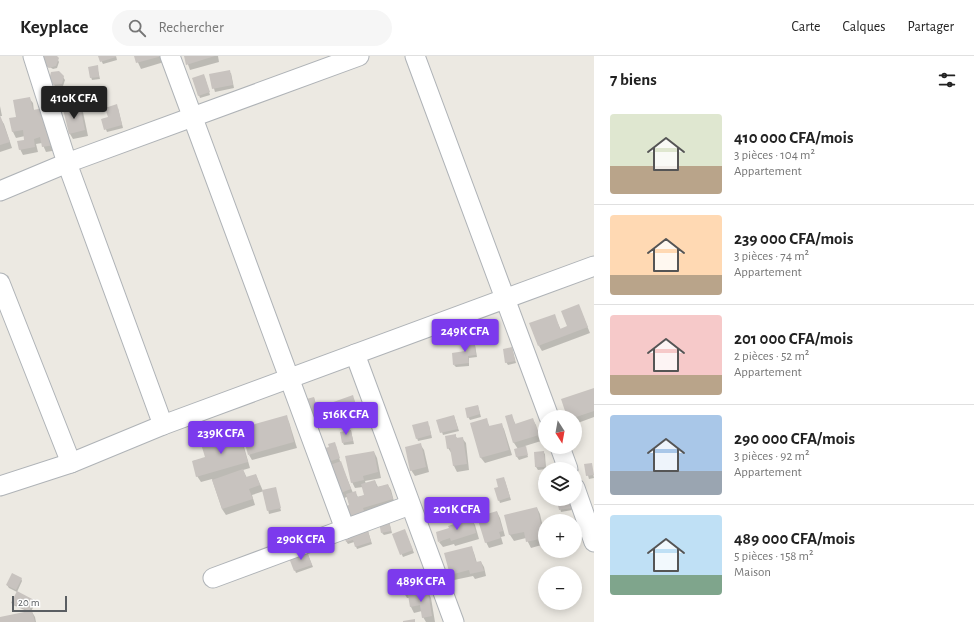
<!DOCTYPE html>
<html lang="fr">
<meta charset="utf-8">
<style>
:root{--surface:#fff;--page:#f6f6f6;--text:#222;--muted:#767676;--line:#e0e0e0;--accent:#7c3aed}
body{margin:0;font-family:"Alegreya Sans",sans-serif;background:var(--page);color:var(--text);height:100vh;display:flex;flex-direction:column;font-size:15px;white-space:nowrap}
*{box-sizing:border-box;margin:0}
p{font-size:13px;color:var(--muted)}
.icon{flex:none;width:22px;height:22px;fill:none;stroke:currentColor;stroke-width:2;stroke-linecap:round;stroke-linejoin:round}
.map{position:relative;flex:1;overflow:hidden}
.details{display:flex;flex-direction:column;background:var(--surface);width:380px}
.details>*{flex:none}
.needle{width:26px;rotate:169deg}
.fabs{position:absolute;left:538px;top:354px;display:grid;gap:8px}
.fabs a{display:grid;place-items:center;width:44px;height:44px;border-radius:50%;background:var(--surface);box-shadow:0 2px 10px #0003;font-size:20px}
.scale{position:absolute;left:12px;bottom:10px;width:55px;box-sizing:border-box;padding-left:4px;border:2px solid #5a5e62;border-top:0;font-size:11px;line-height:14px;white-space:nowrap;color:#5a5e62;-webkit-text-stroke:3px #fff;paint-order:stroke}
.price{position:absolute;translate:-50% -34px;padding:0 9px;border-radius:4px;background:var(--accent);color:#fff;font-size:13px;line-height:26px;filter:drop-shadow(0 1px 2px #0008)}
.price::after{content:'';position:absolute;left:50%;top:24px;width:12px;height:9px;margin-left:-6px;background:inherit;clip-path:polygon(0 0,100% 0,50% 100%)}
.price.active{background:#222;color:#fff}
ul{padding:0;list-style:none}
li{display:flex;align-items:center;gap:12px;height:100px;padding:0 16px}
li+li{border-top:1px solid var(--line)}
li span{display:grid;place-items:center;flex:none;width:112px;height:80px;border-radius:4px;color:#555}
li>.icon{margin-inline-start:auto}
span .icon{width:48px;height:48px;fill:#fffc;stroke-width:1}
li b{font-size:17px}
h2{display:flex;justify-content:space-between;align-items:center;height:48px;padding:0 16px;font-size:17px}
header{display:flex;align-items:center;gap:24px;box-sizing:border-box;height:56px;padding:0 20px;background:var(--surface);border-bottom:1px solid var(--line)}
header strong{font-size:19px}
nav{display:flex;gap:22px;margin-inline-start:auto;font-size:14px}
.search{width:280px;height:36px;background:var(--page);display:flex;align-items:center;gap:10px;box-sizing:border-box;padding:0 14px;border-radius:22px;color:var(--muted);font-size:15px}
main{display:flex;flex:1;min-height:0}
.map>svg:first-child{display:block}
</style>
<header>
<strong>Keyplace</strong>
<div class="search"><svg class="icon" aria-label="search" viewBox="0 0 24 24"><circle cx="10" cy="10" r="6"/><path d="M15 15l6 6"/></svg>Rechercher</div>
<nav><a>Carte</a><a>Calques</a><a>Partager</a></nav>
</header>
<main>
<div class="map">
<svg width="594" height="566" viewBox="0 0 594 566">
<rect width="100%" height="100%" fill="#ece9e2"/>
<g fill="#0003" fill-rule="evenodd">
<polygon points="43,0 56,0 59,6 57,12 53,13 43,7"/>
<polygon points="99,0 116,0 117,4 103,8"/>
<polygon points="135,0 163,0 164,6 141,13"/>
<polygon points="185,0 218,0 219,6 190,14"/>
<polygon points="97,10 100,23 92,24 91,21"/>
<polygon points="231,17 234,32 215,36 210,19"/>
<polygon points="63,21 65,24 63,30 56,32 52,26"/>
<polygon points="205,22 210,39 200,42 193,23"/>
<polygon points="29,42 33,47 34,55 58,94 46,96 42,87 36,88 38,96 23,99 20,93 26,85 25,80 16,82 13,76 10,63 17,62"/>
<polygon points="0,50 2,60 0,60"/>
<polygon points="79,51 83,56 88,80 73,83 70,78 64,54"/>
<polygon points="118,52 123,72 107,76 102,63 109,62"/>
<polygon points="0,62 4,68 12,92 0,96"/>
<polygon points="579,250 590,277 542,295 539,290 554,259 561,274 568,271"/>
<polygon points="474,283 477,301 469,302 469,310 456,311 454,309 466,296"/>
<polygon points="512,292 516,307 508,309 506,306"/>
<polygon points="594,333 594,361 575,368 575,361 568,361"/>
<polygon points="352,340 357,350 362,348 367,358 329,372 325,366 329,357"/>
<polygon points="314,342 321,365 308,369"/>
<polygon points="478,350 481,361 470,364 468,361"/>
<polygon points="511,359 516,369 533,364 536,369 541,385 525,390 528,401 519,404 517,401 515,393 518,393 514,387 506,361"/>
<polygon points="286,360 289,366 297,392 252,404 249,399"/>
<polygon points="454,360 459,375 443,379 438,364"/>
<polygon points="486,364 490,371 501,368 504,373 512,399 485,407 481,402"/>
<polygon points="429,369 432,382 418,385 417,382"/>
<polygon points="319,373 323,386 313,389 308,376"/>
<polygon points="351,375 354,388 344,389 343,387"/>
<polygon points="239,378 242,384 250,412 243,414 247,422 256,419 263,435 275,432 281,455 269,458 264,435 252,439 255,449 226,459 222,453 212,423 201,426 197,420 193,405 206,402 203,389"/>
<polygon points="455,379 457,382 462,382 466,387 469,414 457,416 454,410 452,398 448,392"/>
<polygon points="420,388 424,394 429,416 415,420 411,414"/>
<path d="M336,390L340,405L353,437L355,436L358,441L366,439L363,431L355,432L352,426L374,396L377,402L381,422L365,425L366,428L375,425L378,431L388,429L391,434L395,449L346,470L322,411ZM347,441L350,450L345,451L341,443Z"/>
<polygon points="543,396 545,398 546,413 538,414 536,411"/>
<polygon points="591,408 594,422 589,423 585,409"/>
<polygon points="545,423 545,432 542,433 539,424"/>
<polygon points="505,425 511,444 500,447 499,444"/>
<polygon points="570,443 572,454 561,456 558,444"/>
<polygon points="537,452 540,458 545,480 545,488 531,492 526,482 514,485 510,479 506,460"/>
<polygon points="497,456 500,462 505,480 501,481 503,488 489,492 486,486"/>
<polygon points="472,464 475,469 479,483 455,490 454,488 443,491 439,486"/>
<polygon points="389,465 392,477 384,479 382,477"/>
<polygon points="368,475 372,488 357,493 354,486 348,488 346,485"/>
<polygon points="406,477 414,497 403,501 393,479"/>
<polygon points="471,491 474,497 477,507 481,506 484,511 486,520 475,523 473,520 454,524 451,519"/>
<polygon points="308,499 313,511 296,517 290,502"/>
<polygon points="418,514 421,519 426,537 428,536 431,542 435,566 426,566 423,561 422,555 414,557 411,551 409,542 407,542 404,537"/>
<polygon points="21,522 22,525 17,536 9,532 7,529"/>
<polygon points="33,544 35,547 31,556 32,556 35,561 36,566 0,566 0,562 29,556 13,549 12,546"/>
</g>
<g fill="#c8c3bf">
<polygon points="42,0 57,0 59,2 56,10 49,12 42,8"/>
<polygon points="98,0 116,0 116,1 100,6"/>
<polygon points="134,0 162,0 136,7"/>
<polygon points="184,0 215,0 186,9"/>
<polygon points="98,9 99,21 90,22 88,11"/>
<polygon points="230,14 233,29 212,33 209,18"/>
<polygon points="59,15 64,20 62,28 54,29 49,24 51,16"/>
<polygon points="204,18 210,36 198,40 192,22"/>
<polygon points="30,41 33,54 44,52 55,89 42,91 40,81 34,83 35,91 19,94 17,85 24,84 23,74 12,76 9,62 16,61 13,44"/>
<polygon points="117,48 122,69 104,74 101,63 108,61 105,52"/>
<polygon points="80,50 85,74 69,78 63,53"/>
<polygon points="0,59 10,86 0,89"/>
<polygon points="579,248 588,271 538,290 529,267 555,258 560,273 567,270 561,255"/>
<polygon points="474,282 476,299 468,300 469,307 453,309 452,297 465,295 464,283"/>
<polygon points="512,291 515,305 505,307 503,293"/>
<polygon points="594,332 594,355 576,361 567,361 561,343"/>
<polygon points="353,339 356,349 363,347 364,352 325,367 322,358 328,356 325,349"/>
<polygon points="314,341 320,362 306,367 299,345"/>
<polygon points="478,349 480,358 467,362 465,352"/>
<polygon points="512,358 515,368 533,362 539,379 513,387 505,360"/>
<polygon points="287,359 294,386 248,399 241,372"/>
<polygon points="454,359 458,373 440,377 436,364"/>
<polygon points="487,362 489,370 502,367 509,394 480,402 470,367"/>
<polygon points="428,365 431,379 416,383 412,369"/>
<polygon points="351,374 353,385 342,387 340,376"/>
<polygon points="239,377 248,406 196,421 192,405 205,401 201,388"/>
<polygon points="456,378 456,382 463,381 467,408 453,410 450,392 447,393 445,380"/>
<polygon points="335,386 340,402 319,409 321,393 329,391 328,388"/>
<polygon points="421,387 426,411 410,415 405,391"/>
<polygon points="526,390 528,399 516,401 514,393"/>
<polygon points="374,395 378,416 363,420 364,424 351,427 345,400"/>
<polygon points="544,395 545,411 535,411 534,396"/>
<polygon points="341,405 351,433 333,440 322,412"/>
<polygon points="592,407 594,419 586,420 584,408"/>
<polygon points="243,413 246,421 256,418 260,429 249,433 253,443 222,453 212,424"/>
<polygon points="504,421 510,441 498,445 494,432 498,431 496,423"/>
<polygon points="545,422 545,429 540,430 538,423"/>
<polygon points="375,424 377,431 388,428 393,443 363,452 365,457 342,464 344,451 349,449 346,438 356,435 357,441 364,439 361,428"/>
<polygon points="276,431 281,452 267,455 262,434"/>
<polygon points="570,443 572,452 559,454 557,444"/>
<polygon points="537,451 544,482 526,486 524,476 509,479 504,459"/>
<polygon points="497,455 503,475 499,476 501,482 485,487 477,461"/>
<polygon points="472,462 476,477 451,485 450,482 438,486 436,476 449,472 448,470"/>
<polygon points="389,464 391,475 381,477 379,466"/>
<polygon points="367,471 371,486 355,491 353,484 346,486 344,479"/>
<polygon points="405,473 413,494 400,499 392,478"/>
<polygon points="472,490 476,506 481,505 484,515 470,518 469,514 450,519 444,497"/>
<polygon points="307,495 312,509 294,515 289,502"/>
<polygon points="419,513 424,531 403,537 397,519"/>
<polygon points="12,517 22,522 16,534 6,529"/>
<polygon points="17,535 34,544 29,555 11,547"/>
<polygon points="428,535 432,560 422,562 420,549 410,551 408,539"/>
<polygon points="29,555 32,555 35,566 0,566 0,561"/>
<polygon points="415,563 415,566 403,566 403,565"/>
</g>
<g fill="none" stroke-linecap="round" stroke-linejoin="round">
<defs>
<g id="minor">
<polyline points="33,0 67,107 163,369"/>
<polyline points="170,0 345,473 410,449"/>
<polyline points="415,0 549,361"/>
<polyline points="0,135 67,107 359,0"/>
<polyline points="0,227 71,407"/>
<polyline points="355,298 454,566"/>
<polyline points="560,391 568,413"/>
<polyline points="0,430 71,407 163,369 594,210"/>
<polyline points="575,432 594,486"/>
<polyline points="213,522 345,473"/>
</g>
</defs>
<use href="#minor" stroke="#afb3b7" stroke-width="21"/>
<use href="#minor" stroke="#fff" stroke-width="19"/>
</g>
</svg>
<div class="fabs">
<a><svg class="needle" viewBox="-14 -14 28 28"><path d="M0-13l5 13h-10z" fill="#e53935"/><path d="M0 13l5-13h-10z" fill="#767676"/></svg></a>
<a><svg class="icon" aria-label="layers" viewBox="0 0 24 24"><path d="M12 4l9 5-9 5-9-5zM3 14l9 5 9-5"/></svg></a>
<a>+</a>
<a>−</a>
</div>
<div class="scale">20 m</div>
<b class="price active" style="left:74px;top:64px">410K CFA</b>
<b class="price" style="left:465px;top:297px">249K CFA</b>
<b class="price" style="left:346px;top:380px">516K CFA</b>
<b class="price" style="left:221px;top:399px">239K CFA</b>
<b class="price" style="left:457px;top:475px">201K CFA</b>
<b class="price" style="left:301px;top:505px">290K CFA</b>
<b class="price" style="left:421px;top:547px">489K CFA</b>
</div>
<section class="details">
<h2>7 biens<svg class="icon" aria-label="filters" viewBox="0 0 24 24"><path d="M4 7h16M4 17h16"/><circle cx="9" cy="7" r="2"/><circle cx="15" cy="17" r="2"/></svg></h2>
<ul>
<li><span style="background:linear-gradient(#dfe7d0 65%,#b9a48a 0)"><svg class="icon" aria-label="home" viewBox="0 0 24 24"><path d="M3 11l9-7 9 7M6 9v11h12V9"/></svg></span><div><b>410 000 CFA/mois</b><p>3 pièces · 104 m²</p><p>Appartement</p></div></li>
<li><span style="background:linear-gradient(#ffd9b3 75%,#b9a48a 0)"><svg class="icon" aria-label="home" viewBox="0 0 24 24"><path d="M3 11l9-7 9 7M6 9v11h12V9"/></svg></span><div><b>239 000 CFA/mois</b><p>3 pièces · 74 m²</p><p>Appartement</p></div></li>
<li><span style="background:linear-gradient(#f6c9c9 75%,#b9a48a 0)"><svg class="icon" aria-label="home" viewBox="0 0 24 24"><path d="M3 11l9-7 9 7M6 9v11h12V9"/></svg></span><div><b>201 000 CFA/mois</b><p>2 pièces · 52 m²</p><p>Appartement</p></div></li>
<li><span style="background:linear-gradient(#a9c7e8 70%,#9aa5b1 0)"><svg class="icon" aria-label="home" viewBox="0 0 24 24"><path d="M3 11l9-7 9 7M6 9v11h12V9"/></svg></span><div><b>290 000 CFA/mois</b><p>3 pièces · 92 m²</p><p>Appartement</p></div></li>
<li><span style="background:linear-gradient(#bfe0f5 75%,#7fa58c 0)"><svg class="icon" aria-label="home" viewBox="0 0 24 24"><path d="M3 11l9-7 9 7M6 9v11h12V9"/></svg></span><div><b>489 000 CFA/mois</b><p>5 pièces · 158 m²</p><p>Maison</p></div></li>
</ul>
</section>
</main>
